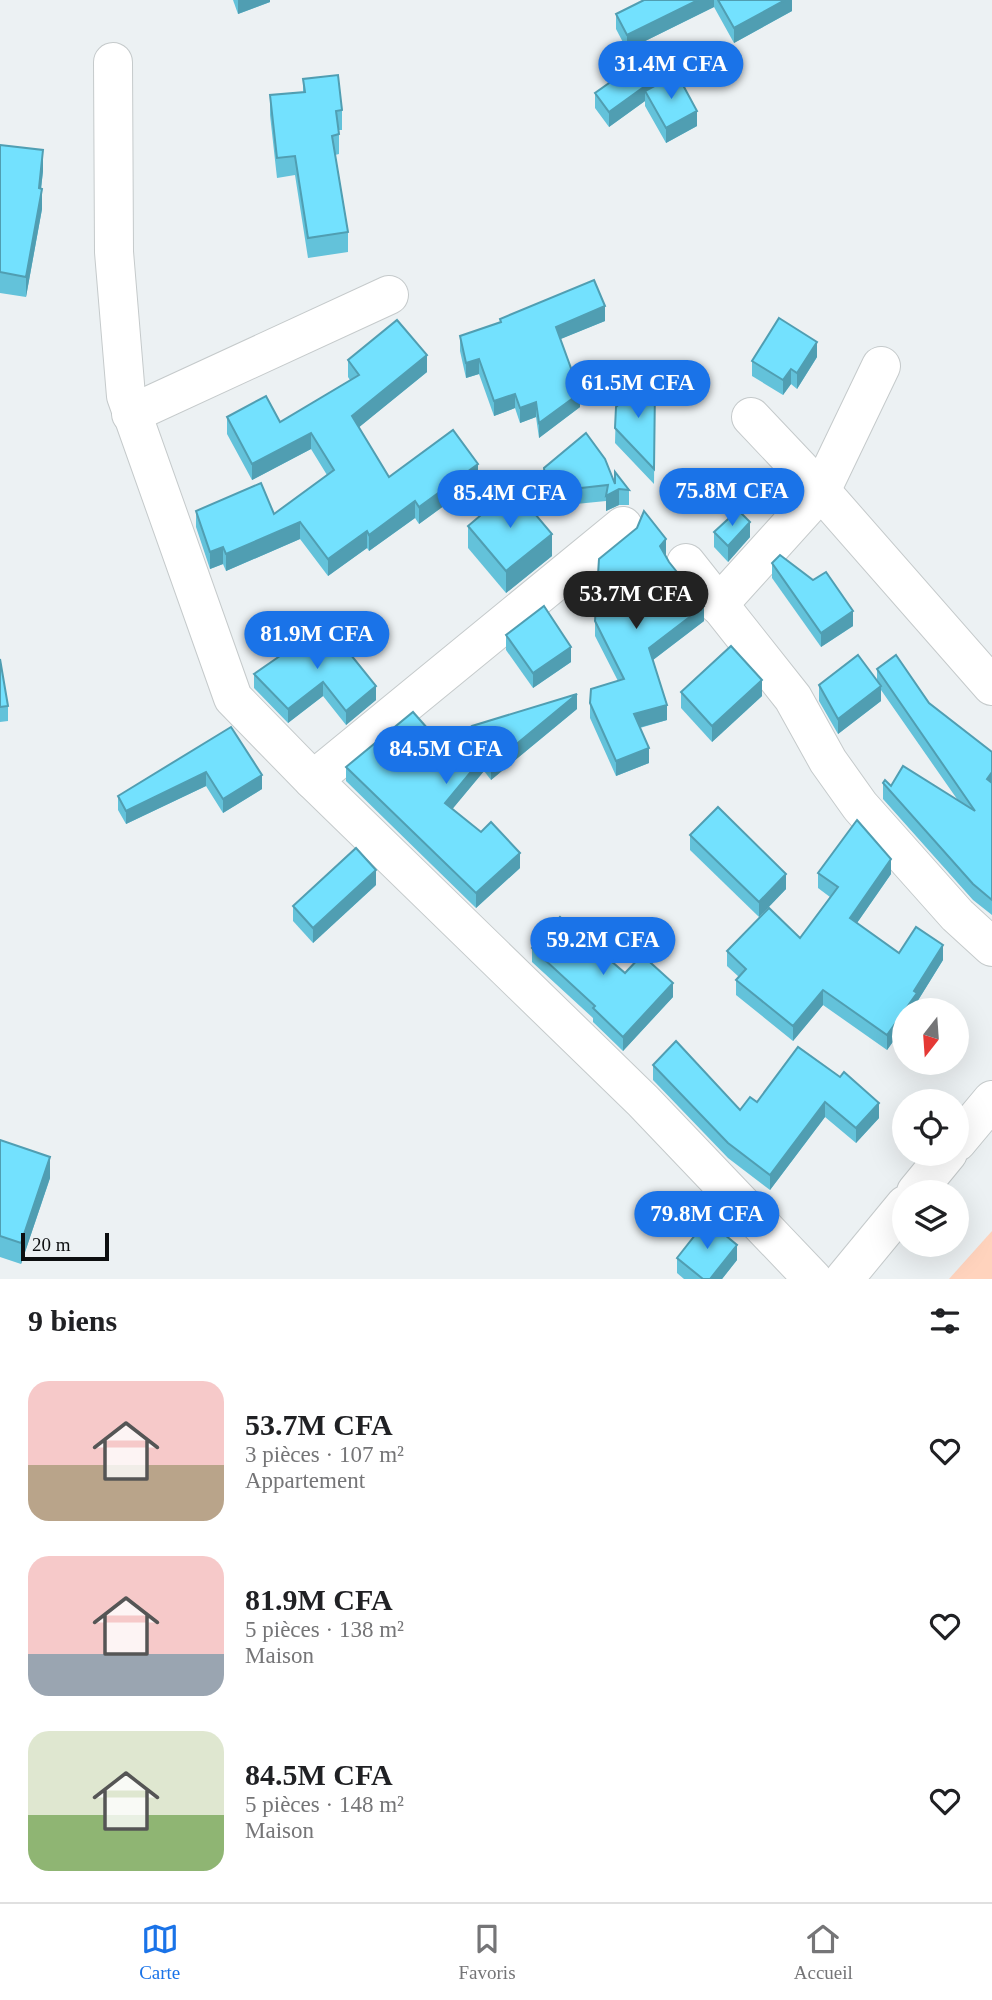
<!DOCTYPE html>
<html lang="fr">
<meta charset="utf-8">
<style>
:root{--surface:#fff;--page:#f6f6f6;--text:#202124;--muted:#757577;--line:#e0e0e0;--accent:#1a73e8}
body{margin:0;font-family:"Times New Roman",serif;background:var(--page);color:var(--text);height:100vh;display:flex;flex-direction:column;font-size:26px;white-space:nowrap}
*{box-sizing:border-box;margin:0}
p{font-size:23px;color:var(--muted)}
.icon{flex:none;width:38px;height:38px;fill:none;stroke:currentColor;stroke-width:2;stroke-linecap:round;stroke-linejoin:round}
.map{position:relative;height:1279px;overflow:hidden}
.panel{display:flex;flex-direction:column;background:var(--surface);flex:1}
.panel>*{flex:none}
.needle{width:46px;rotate:197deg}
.tools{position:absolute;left:892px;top:998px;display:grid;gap:14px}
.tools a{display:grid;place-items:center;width:77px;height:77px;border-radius:50%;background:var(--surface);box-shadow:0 7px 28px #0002;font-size:35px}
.scale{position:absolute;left:21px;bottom:18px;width:88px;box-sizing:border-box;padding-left:7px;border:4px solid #0d0f10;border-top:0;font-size:19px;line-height:24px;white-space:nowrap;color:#0d0f10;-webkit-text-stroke:5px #ecf1f3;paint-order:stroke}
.price{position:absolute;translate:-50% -60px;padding:0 16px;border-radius:24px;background:var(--accent);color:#fff;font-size:23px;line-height:46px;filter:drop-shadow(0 2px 4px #0008)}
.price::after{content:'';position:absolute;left:50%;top:42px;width:21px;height:16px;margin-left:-10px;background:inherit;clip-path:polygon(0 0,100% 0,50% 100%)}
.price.selected{background:#222;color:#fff}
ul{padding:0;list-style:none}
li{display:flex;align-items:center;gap:21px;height:175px;padding:0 28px}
li span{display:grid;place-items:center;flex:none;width:196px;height:140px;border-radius:21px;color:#555}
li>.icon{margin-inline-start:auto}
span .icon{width:84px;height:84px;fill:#fffc;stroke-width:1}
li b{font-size:30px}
h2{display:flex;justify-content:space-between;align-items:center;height:84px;padding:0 28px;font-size:30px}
.dock{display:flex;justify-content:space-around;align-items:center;height:98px;border-top:2px solid var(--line);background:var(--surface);font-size:19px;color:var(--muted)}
.dock a{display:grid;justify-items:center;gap:4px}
.dock .selected{color:var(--accent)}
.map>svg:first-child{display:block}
</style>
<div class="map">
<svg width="992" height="1279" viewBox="0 0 992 1279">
<rect width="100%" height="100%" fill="#ecf1f3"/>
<polygon fill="#ffd3bd" points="992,1231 992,1279 949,1279"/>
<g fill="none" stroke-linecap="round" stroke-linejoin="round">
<defs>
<g id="minor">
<polyline points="113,62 114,252 126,396 233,698 313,780 643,1101 813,1279"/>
<polyline points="131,414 389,295"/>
<polyline points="751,417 821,491 992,686"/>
<polyline points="686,563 793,698 828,761 860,806 957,915 992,947"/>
<polyline points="718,605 821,491 881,366"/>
<polyline points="313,780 623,526"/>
</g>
<g id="major">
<polyline points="957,1142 992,1100"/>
<polyline points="916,1192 948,1153"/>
<polyline points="844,1279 905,1205"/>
</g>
</defs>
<use href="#minor" stroke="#c5cacb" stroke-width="40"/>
<use href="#major" stroke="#c5cacb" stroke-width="40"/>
<use href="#minor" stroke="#fff" stroke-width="38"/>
<use href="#major" stroke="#fff" stroke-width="38"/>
</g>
<g fill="#63c2da">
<polygon points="233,0 270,0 270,2 238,14"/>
<polygon points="644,0 792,0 792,11 734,43 714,7 627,50 616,29 616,14"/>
<polygon points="303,79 342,110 342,130 339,130 339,154 335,155 348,232 348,252 308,258 295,175 277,178 270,115 270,95 303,92"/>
<polygon points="652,87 697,126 666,143 645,106 645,101 609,127 595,108 595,93"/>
<polygon points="0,145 43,171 41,189 42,209 26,297 0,293"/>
<polygon points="500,319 605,321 560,339 580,407 539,438 536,417 520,423 515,408 494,416 479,374 466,378 460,351 460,336 500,323"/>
<polygon points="817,357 797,389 791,384 783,395 752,376 752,361"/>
<polygon points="348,360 427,372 359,427 389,477 478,481 419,524 415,518 369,551 367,548 328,576 300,539 226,571 223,564 210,569 196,527 196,511 274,514 327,475 311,449 252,480 227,434 227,417 280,422 350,380 348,377"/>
<polygon points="619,387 655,387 654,484 615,443 616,407 620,404 619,402"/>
<polygon points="544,468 615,484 629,490 629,505 619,505 606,511 606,501 546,507 544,484"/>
<polygon points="468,526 552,556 506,593 468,548"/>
<polygon points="714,532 750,537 728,562 714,547"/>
<polygon points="665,555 704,621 653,660 667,720 640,728 649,763 616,776 590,718 590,703 618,681 595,636 595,621 666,555"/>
<polygon points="772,563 853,626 821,647 772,578"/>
<polygon points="326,624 376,700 346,725 323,696 288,723 254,688 254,674"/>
<polygon points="506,635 571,662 533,688 506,650"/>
<polygon points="0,659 8,706 8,721 0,722"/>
<polygon points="877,669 929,703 992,752 992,915 973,900 883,799 883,783 891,786 957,799 881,690 881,701 838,734 819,701 819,685 877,680"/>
<polygon points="681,692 762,696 712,742 681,708"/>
<polygon points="577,709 491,780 484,771 452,809 520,868 476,908 346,781 346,767 435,737 456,738"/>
<polygon points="231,727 262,789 223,813 206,786 126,824 118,810 118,796"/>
<polygon points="690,835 786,889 759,917 690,850"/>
<polygon points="818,873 891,874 857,923 899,953 943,960 917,1002 917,1008 915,1010 905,1010 905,1025 887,1050 823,1005 793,1041 736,995 736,980 739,977 727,966 727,951 800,938 830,897 818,888"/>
<polygon points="376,885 313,943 293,921 293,906"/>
<polygon points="532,948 625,973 673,997 623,1051 593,1022 593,1018 532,962"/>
<polygon points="798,1047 879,1118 856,1143 825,1117 770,1190 728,1158 653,1080 653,1065 740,1110 757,1102"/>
<polygon points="0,1140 50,1178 21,1264 0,1257"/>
<polygon points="677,1258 737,1260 722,1279 684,1279 677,1273"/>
</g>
<g fill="#509eb2">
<polygon points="238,0 270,0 270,2 238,14"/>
<polygon points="698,0 714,0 714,7 627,50 627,35"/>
<polygon points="785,0 792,0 792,11 734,43 734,28"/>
<polygon points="652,81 652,96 645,91 645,101 609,127 609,112"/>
<polygon points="697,111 697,126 666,143 666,128"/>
<polygon points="43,150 43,171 39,206 42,189 42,209 26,297 26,277"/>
<polygon points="605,306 605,321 556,341 556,327"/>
<polygon points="817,342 817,357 797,389 797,373"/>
<polygon points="427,355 427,372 352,433 352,416"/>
<polygon points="479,359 479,374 466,378 466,363"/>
<polygon points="791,369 791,384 783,395 783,380"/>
<polygon points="580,393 580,407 539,438 539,423"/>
<polygon points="515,394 515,408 494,416 494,401"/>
<polygon points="536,402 536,417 520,423 520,408"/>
<polygon points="311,433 311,449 252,480 252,464"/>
<polygon points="478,464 478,481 419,524 419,507"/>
<polygon points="619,489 619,505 606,511 606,496"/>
<polygon points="415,501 415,518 369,551 369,535"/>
<polygon points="300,522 300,539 226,571 226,554"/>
<polygon points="750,522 750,537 728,562 728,546"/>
<polygon points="367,531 367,548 328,576 328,559"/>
<polygon points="552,534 552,556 506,593 506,571"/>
<polygon points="666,539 666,555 660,561 660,546"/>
<polygon points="223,547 223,564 210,569 210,552"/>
<polygon points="704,606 704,621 649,663 649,648"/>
<polygon points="853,611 853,626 821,647 821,633"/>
<polygon points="571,647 571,662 533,688 533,673"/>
<polygon points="762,680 762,696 712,742 712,726"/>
<polygon points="323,682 323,696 288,723 288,709"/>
<polygon points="376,686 376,700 346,725 346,711"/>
<polygon points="881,686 881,701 838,734 838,719"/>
<polygon points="577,694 577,709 491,780 491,765"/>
<polygon points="667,705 667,720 634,729 634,714"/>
<polygon points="649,748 649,763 616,776 616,761"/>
<polygon points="484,756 484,771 445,818 445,803"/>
<polygon points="206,772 206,786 126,824 126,811"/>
<polygon points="992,772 992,787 987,779"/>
<polygon points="262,775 262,789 223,813 223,799"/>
<polygon points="520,853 520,868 476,908 476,893"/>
<polygon points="891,859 891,874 850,933 850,918"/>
<polygon points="376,870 376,885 313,943 313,928"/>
<polygon points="786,874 786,889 759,917 759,902"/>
<polygon points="943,945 943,960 917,1002 917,1008 915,1010 905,1010 905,1025 887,1050 887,1035"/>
<polygon points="673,983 673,997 623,1051 623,1037"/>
<polygon points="823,990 823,1005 793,1041 793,1026"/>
<polygon points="825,1102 825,1117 770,1190 770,1175"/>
<polygon points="879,1103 879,1118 856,1143 856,1128"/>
<polygon points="50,1157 50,1178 21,1264 21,1243"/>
<polygon points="737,1245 737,1260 722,1279 710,1279"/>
</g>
<g fill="#73e1fe" stroke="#509eb2" stroke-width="2">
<polygon points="644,0 698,0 627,35 616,14"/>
<polygon points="718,0 785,0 734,28"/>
<polygon points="639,62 652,81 609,112 595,93"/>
<polygon points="677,74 697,111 666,128 645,91"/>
<polygon points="338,75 342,110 336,111 339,134 332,136 348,232 308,238 295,156 277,158 270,95 305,92 303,79"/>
<polygon points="0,145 43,150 39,188 42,189 26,277 0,272"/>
<polygon points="594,280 605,306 556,327 580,393 539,423 536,402 520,408 515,394 494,401 479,359 466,363 460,336 501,322 500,319"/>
<polygon points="779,318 817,342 797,373 791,369 783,380 752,361"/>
<polygon points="397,320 427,355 352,416 389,477 453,430 478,464 419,507 415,501 369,535 367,531 328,559 300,522 226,554 223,547 210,552 196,511 261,483 274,514 334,470 311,433 252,464 227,417 266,396 280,422 359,375 348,360"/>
<polygon points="619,387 655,387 654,469 615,428 616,407 627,397"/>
<polygon points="586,433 605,459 615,484 615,472 629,490 619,489 606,496 608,485 546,492 544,468"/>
<polygon points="513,488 552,534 506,571 468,526"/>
<polygon points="738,510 750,522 728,546 714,532"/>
<polygon points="644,511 666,539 660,546 669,562 704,606 649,648 667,705 634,714 649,748 616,761 590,703 591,689 624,679 595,621 599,559 637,528"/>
<polygon points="780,555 813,580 826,572 853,611 821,633 772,563"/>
<polygon points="544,606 571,647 533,673 506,635"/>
<polygon points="326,624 376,686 346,711 323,682 288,709 254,674"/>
<polygon points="731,646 762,680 712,726 681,692"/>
<polygon points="858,655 881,686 838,719 819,685"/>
<polygon points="896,655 929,703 992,752 992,772 987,779 992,783 992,900 973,884 883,783 885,780 891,786 903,766 975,811 877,669"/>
<polygon points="0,659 8,706 0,707"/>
<polygon points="577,694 491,765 484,756 445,803 481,832 491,822 520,853 476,893 346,767 413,712 435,737 451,732 456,738 472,726"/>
<polygon points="231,727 262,775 223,799 206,772 126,811 118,796"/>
<polygon points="718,807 786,874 759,902 690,835"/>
<polygon points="857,820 891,859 850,918 899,953 916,927 943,945 914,991 917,993 887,1035 823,990 793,1026 736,980 746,969 727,951 769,908 800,938 838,887 818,873"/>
<polygon points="356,848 376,870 313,928 293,906"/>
<polygon points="560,917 625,973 642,955 673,983 623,1037 593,1008 595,1006 532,948"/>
<polygon points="676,1041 740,1110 750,1097 757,1102 798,1047 840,1077 844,1072 879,1103 856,1128 825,1102 770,1175 728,1143 653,1065"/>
<polygon points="0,1140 50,1157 21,1243 0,1236"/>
<polygon points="707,1220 737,1245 710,1279 703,1279 677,1258"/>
</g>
</svg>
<div class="tools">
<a><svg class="needle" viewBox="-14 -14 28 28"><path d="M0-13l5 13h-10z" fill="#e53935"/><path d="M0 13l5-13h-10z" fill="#757577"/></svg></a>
<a><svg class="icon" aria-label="locate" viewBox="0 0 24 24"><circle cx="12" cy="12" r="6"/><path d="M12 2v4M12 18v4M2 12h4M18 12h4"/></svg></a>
<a><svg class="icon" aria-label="layers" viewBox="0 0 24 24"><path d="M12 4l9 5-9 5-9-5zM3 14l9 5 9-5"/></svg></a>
</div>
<div class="scale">20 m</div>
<b class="price" style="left:671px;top:101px">31.4M CFA</b>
<b class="price" style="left:638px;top:420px">61.5M CFA</b>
<b class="price" style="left:732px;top:528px">75.8M CFA</b>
<b class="price" style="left:510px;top:530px">85.4M CFA</b>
<b class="price selected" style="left:636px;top:631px">53.7M CFA</b>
<b class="price" style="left:317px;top:671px">81.9M CFA</b>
<b class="price" style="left:446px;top:786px">84.5M CFA</b>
<b class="price" style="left:603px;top:977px">59.2M CFA</b>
<b class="price" style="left:707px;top:1251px">79.8M CFA</b>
</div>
<section class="panel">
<h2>9 biens<svg class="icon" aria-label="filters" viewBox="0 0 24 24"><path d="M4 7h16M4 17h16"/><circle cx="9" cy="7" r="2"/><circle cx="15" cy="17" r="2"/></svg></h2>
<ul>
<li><span style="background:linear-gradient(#f6c9c9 60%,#b9a48a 0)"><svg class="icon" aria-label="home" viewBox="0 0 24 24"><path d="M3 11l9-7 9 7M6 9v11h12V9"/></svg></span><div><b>53.7M CFA</b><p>3 pièces · 107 m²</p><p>Appartement</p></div><svg class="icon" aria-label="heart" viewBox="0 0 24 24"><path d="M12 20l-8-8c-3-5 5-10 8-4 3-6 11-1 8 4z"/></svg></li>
<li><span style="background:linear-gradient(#f6c9c9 70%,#9aa5b1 0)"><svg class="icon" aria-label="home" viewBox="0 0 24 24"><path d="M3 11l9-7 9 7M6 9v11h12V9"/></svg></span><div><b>81.9M CFA</b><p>5 pièces · 138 m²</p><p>Maison</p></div><svg class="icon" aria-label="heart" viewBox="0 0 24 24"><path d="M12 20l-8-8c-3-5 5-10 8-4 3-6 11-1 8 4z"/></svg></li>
<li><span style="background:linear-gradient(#dfe7d0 60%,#8fb573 0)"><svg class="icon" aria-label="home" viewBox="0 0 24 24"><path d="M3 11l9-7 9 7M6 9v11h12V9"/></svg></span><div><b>84.5M CFA</b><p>5 pièces · 148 m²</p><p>Maison</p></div><svg class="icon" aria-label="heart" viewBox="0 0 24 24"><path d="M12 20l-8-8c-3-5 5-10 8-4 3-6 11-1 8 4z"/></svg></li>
</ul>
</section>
<nav class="dock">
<a class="selected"><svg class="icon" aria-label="map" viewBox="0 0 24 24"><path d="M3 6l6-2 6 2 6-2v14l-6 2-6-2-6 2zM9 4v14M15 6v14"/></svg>Carte</a>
<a><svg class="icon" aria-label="saved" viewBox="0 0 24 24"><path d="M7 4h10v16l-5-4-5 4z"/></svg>Favoris</a>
<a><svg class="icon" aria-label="home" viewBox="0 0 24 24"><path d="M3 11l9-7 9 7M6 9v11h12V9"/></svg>Accueil</a>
</nav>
